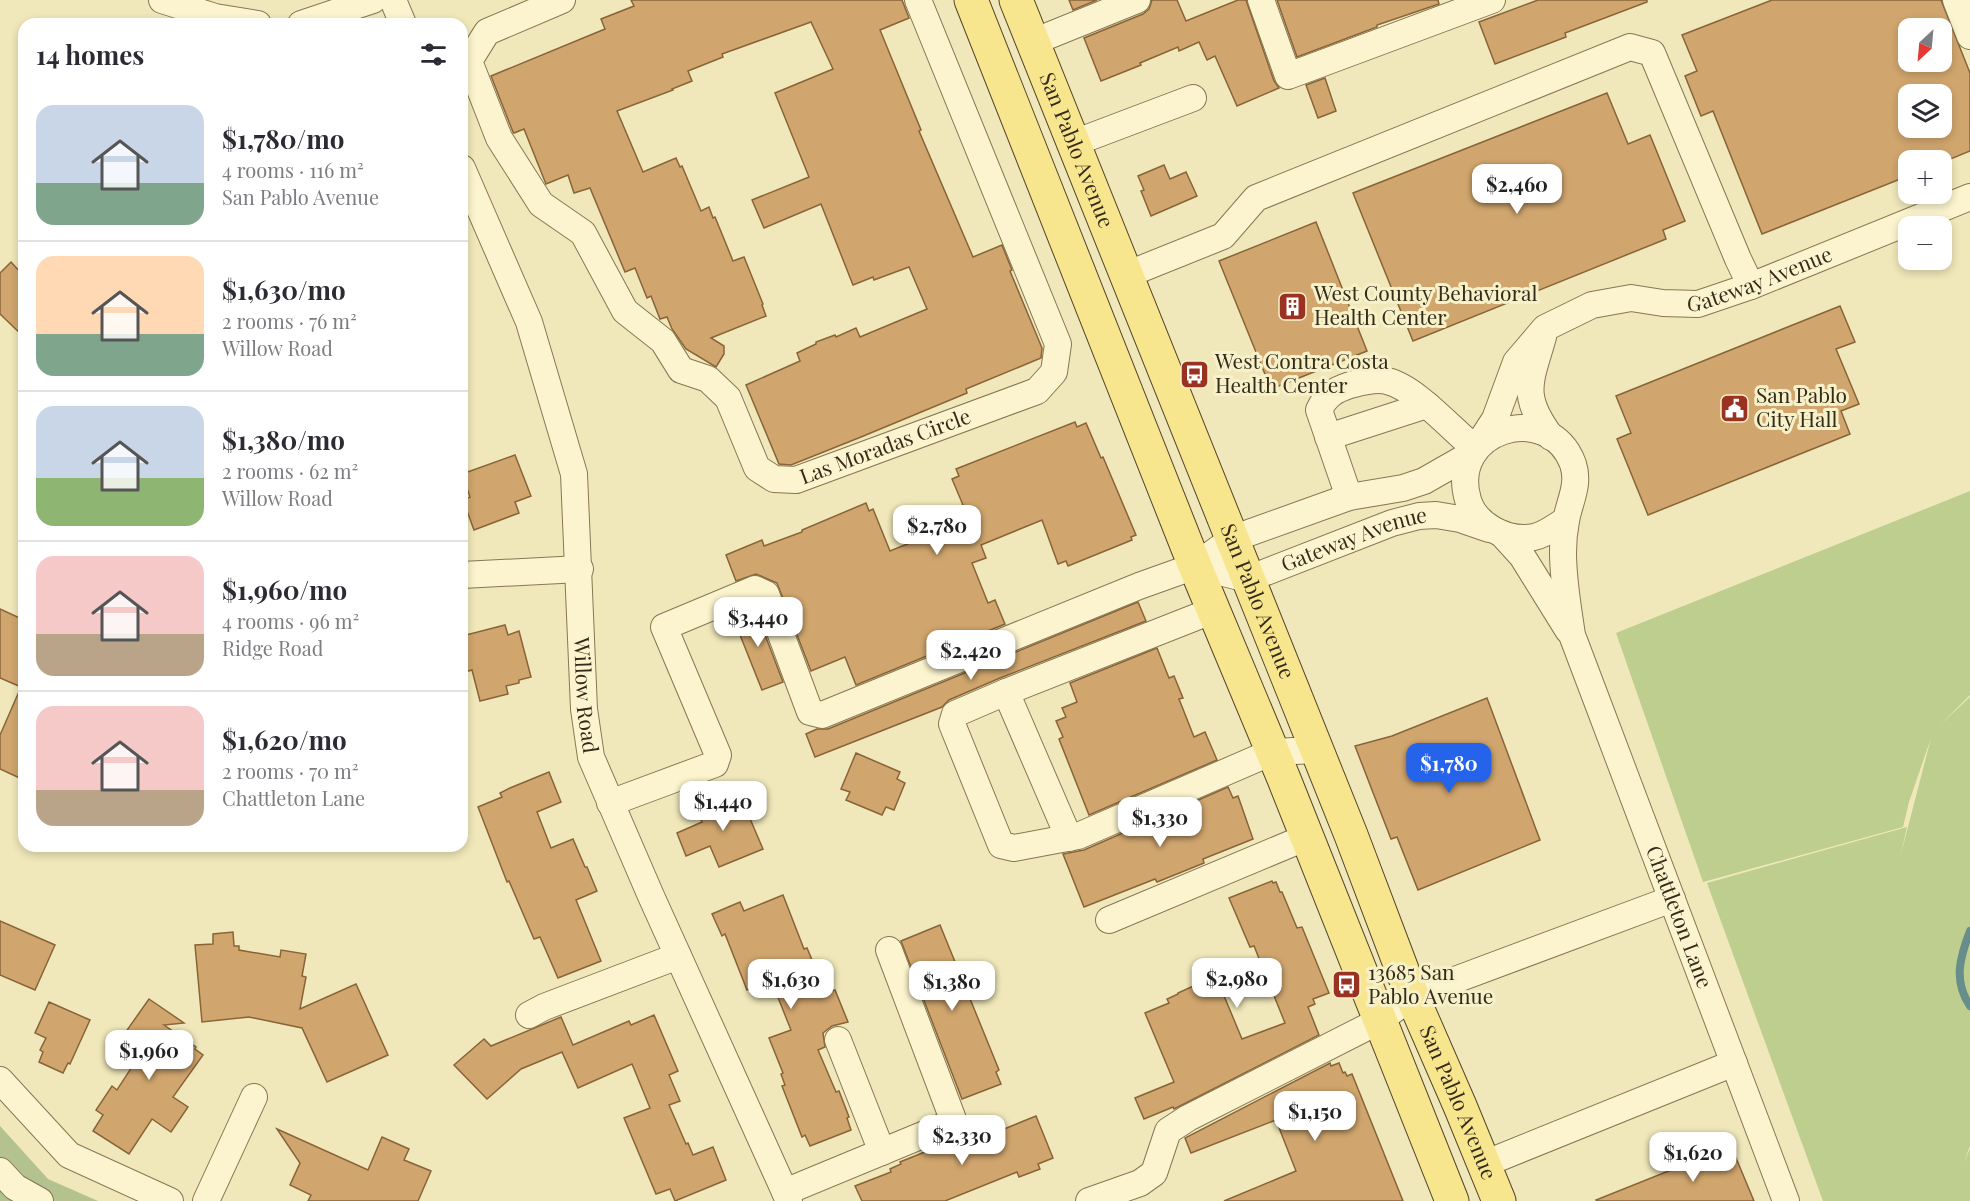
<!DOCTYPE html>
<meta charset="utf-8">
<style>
:root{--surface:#fff;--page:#f7f7f7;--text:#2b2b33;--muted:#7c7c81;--line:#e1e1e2;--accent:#2563eb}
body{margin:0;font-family:"Playfair Display",serif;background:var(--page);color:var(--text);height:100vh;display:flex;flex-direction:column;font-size:22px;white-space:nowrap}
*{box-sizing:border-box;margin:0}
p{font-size:20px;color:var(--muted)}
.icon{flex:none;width:33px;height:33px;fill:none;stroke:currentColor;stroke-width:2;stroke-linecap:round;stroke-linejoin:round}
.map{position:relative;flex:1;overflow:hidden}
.panel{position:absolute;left:18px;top:18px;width:450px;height:834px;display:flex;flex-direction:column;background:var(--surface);border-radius:18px;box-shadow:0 3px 9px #0003}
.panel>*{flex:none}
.needle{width:39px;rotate:206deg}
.fabs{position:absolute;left:1898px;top:18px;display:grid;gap:12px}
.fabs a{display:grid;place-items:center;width:54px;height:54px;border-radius:12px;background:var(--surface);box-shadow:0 3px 9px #0003;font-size:30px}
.price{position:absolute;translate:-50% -51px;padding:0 14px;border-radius:12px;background:#fff;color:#222;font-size:20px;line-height:39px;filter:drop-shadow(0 2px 3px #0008)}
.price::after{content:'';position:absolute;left:50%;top:36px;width:18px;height:14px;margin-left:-9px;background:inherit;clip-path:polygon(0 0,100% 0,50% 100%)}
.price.on{background:var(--accent);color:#fff}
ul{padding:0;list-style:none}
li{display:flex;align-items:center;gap:18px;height:150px;padding:0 18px}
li+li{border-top:2px solid var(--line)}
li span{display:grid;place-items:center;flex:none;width:168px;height:120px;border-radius:18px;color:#555}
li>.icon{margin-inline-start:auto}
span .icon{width:72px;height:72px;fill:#fffc;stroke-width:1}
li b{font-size:26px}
h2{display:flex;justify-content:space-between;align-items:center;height:72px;padding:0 18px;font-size:26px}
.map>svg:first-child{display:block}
</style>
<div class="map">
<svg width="1970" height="1201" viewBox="0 0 1970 1201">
<rect width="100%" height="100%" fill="#f0e8ba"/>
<polygon fill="#bdce8e" points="1970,491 1970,695 1940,725 1970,697 1970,1146 1964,1162 1970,1149 1970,1201 1823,1201 1707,883 1907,827 1900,858 1931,738 1909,802 1903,827 1703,882 1616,633"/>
<polygon fill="#b4c28f" points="0,1126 48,1179 98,1201 0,1201"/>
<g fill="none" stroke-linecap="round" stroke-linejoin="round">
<path stroke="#678e8a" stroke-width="8" d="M1970,931C1960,957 1953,981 1970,1006"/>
</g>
<g fill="#d1a66e" stroke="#886438" stroke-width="1.5" fill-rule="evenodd">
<polygon points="631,0 902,0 909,18 880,30 921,130 919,131 973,257 1002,245 1012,270 1010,271 1042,348 1041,358 966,389 967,393 861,437 791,465 779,464 746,385 800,361 797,353 816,344 816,342 835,335 836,337 856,328 860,337 927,309 909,267 874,280 873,277 853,285 821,204 764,228 752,200 809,177 775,93 833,69 811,22 722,54 723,57 688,71 692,81 672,89 673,90 617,111 643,172 676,158 680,167 682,166 701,211 709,207 713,218 715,217 733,261 744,257 763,304 762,305 766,316 711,338 724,346 724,354 716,367 686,349 672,329 667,317 660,319 651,296 647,298 635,268 625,272 590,188 574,193 568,175 546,184 524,129 514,133 513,132 491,76 605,29 601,19 634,6"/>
<polygon points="1069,0 1097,0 1073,10"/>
<polygon points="1152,0 1177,0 1186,21 1238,0 1246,0 1274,81 1279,88 1237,106 1215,56 1207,60 1199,42 1179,51 1178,47 1140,63 1141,65 1101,81 1084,38 1143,14 1149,9"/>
<polygon points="1277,0 1438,0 1439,4 1377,25 1377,27 1297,57"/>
<polygon points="1538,0 1647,0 1647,2 1565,33 1566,37 1495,64 1479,22"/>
<path d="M1772,0H1941L1970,73V151L1941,163V160H1908V176L1762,234L1713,111L1701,116L1685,76L1697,71L1682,35ZM1908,28H1941V62H1908ZM1908,94H1941V128H1908Z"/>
<polygon points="1325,78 1336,111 1318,118 1306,85"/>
<polygon points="1607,93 1628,144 1650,135 1685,221 1663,230 1666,239 1413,341 1353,193"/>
<polygon points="1164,165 1170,179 1186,172 1197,196 1151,216 1141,191 1144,190 1138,176"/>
<polygon points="1316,222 1367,351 1271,389 1219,261"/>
<polygon points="11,262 24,276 24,337 0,314 0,273"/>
<polygon points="1840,306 1855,342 1836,349 1859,404 1841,411 1850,434 1648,515 1617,439 1631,433 1616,396"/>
<polygon points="1075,422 1077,427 1086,423 1101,458 1103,457 1136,535 1131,537 1132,540 1068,566 1066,561 1058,564 1042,520 981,545 986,558 972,563 988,603 995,600 1005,624 856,685 845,657 811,671 777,583 756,574 736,581 726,555 762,540 764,546 802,532 802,530 866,503 869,511 873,509 890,551 952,526 946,512 963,505 952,479 959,476 956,469"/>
<polygon points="515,455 531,496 515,502 519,513 474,530 463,500 470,497 462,474"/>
<polygon points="1138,602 1146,621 1000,678 949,700 942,707 815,757 806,734 817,729 828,729"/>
<polygon points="754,606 783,682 762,690 732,615"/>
<polygon points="0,609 24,620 24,780 0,769 0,735 21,687 0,678"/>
<polygon points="505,625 508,635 519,631 531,677 519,680 519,683 506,686 508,694 480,701 472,670 465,672 462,662 462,636"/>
<polygon points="1157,648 1169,678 1174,676 1183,698 1179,699 1194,737 1205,732 1217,760 1089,815 1059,739 1063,737 1056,721 1066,717 1062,708 1077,702 1070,683"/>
<polygon points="1487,698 1540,840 1418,890 1397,837 1391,839 1355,746 1392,736"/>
<polygon points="856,753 900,772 897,779 905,783 894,810 886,807 882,815 846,800 850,792 841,789"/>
<polygon points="549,772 561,802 537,812 551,848 573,839 585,867 587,867 597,891 576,900 601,961 558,978 540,937 534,939 509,881 507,882 478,807 502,797 500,793 510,788"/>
<polygon points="1228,787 1233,798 1238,796 1253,839 1203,859 1204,863 1157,882 1155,879 1084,907 1063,854 1084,850"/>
<polygon points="739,793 763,849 719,867 710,846 686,856 677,833 702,822 696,809"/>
<polygon points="1272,881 1273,883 1276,882 1280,892 1282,892 1297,928 1302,927 1329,993 1313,999 1315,1004 1308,1007 1319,1035 1174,1109 1173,1107 1144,1119 1135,1098 1174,1082 1145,1013 1169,1003 1167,999 1178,994 1178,993 1202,982 1203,985 1217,979 1242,1039 1285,1023 1254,946 1250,947 1229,898"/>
<polygon points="783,895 804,949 807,948 826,993 835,990 848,1022 832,1026 823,1033 825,1047 818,1050 836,1092 839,1091 849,1117 847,1118 851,1130 810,1146 805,1135 802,1137 782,1086 785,1085 781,1074 783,1073 769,1038 791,1030 771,980 747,990 725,934 722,936 712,914 740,902 744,911"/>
<polygon points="0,921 55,945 35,990 0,975"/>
<polygon points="940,925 999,1070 996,1072 1001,1084 962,1099 901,941"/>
<polygon points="233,932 234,946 239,946 239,950 280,957 281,950 306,954 302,976 306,977 300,1009 356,984 388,1055 327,1082 302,1028 249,1017 202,1022 195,945 213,944 213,934"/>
<polygon points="149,999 184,1023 164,1025 196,1047 195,1049 203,1055 173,1097 188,1107 171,1132 152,1119 129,1154 93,1131 103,1115 96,1110 112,1086 117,1090 143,1050 138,1046 139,1043 125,1033"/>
<polygon points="49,1002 90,1020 70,1064 68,1063 63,1073 39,1062 43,1052 40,1050 46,1038 35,1033"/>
<polygon points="654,1015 678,1071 669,1075 680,1101 669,1105 686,1144 688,1143 693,1155 713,1147 726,1180 675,1201 670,1189 656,1194 624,1118 650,1108 632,1064 578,1088 562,1052 521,1069 487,1099 454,1065 484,1039 491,1046 561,1017 573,1045 629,1021 631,1025"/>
<polygon points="1330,1063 1331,1066 1339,1063 1343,1073 1345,1072 1347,1076 1352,1074 1403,1201 1224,1201 1296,1171 1276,1120 1191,1153 1185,1138"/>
<polygon points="1036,1116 1053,1158 1038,1164 1040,1169 1019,1177 1017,1172 945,1201 862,1201 855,1186 891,1172 890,1169 901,1164 900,1162 984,1128 987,1136"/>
<polygon points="277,1129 368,1170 382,1137 409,1149 404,1160 431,1171 418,1201 308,1201 311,1195 290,1185 300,1163"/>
<polygon points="1731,1146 1754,1201 1597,1201 1596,1200"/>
</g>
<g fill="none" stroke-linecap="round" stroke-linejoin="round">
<defs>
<g id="minor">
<polyline points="162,0 215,17 258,24"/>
<polyline points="393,0 403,24"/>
<path id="s1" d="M562,0L487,32L469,61L499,138L541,204L583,233L625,311L663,341L681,370L708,379L728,398L757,468L774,479L796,480L1037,391L1054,372L1058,344L918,0"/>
<polyline points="1261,0 1288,76 1492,0"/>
<polyline points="1956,0 1970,36"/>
<polyline points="301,24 373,0"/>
<polyline points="1033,42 1137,0"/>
<polyline points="1074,143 1193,98"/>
<path id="s2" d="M462,168L529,322L574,474L584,709L591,757L651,896L789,1201"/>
<polyline points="1126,275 1223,236 1256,198 1630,47 1652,53 1738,259 1751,286"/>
<path d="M1543,337C1530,383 1520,395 1551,437"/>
<polyline points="1328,437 1427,405"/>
<path id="s3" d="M1480,442L1495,419L1516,362L1545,328L1592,305L1631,298L1663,303L1698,304L1751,286L1970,197"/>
<path d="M1349,497L1319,410C1326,395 1335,390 1350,385C1362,382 1375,378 1387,381C1415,387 1453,431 1476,449"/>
<path id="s4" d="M1566,520C1556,526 1545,535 1534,537C1508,542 1476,526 1468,500C1447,429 1549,399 1573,464C1580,485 1569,502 1566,521C1564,531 1563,543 1563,553C1563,580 1568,608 1572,635L1786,1201"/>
<polyline points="1502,534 1522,556 1568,630"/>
<path id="s5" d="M1195,566L1248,579L1392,523L1419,516L1436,515L1460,519L1489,529"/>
<polyline points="462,575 580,569"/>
<polyline points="1214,610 1006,692 955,714 952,724 1001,845 1014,848 1078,836 1272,752 1317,750"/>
<polyline points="1006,692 1069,838"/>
<polyline points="610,803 715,764 718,755 664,627 755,589 766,594 810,712 822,715 1139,586 1195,566 1232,539 1349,497 1403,488 1424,481 1473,453"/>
<polyline points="1109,920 1307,837"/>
<polyline points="529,1015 544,1007 678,956"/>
<polyline points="838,1040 882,1152"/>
<polyline points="0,1080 69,1155 170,1201"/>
<polyline points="1484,1164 1734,1063"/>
<polyline points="0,1171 15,1187 40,1201"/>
<polyline points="785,1192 954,1122 889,950"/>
<polyline points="206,1201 254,1097"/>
<polyline points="1089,1201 1140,1183 1154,1173 1168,1131 1188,1118 1379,1021 1412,996 1672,899"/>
</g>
<g id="major">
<polyline points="971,0 1195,566 1284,779 1452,1201"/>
<path id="s6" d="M1016,0L1351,835L1412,996L1460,1106L1499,1201"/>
</g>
</defs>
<use href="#minor" stroke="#877754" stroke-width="28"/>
<use href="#major" stroke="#544429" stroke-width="35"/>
<use href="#minor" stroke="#fbf4ce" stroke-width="26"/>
<use href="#major" stroke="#f7e68e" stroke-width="33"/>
</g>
<defs>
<symbol id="building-square" viewBox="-11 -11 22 22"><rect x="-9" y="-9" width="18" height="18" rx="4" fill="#9a3221" stroke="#f7f1ca"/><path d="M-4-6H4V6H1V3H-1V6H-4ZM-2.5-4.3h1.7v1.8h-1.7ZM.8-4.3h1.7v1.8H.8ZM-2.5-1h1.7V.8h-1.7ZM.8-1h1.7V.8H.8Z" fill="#fff"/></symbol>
<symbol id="bus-square" viewBox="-11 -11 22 22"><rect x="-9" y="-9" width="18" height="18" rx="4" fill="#9a3221" stroke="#f7f1ca"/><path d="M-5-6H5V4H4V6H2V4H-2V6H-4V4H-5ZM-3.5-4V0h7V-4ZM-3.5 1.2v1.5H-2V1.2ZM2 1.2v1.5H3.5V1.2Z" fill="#fff"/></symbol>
<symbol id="civic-square" viewBox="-11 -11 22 22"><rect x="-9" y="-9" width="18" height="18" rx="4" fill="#9a3221" stroke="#f7f1ca"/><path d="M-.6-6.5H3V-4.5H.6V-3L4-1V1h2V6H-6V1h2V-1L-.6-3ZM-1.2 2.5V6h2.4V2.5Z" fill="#fff"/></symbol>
</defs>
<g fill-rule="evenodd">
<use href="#building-square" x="1276" y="290" width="33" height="33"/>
<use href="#bus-square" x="1178" y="358" width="33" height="33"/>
<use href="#civic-square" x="1718" y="392" width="33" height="33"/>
<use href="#bus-square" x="1330" y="968" width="33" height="33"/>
</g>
<g text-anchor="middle" stroke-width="6" stroke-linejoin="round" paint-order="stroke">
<g font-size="21" fill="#352b1a" stroke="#f7f1ca">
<text dy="7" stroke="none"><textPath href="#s6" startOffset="162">San Pablo Avenue</textPath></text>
<text dy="7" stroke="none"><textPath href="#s3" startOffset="358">Gateway Avenue</textPath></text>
<text dy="7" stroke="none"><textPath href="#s1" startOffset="768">Las Moradas Circle</textPath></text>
<text dy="7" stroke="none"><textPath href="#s5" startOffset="168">Gateway Avenue</textPath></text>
<text dy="7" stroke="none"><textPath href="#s6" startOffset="648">San Pablo Avenue</textPath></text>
<text dy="7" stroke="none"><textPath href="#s2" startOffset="548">Willow Road</textPath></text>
<text dy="7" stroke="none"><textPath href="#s4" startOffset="765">Chattleton Lane</textPath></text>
<text dy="7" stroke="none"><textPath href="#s6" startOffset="1188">San Pablo Avenue</textPath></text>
</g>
<g font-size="21" fill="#352b1a" stroke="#f7f1ca" text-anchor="start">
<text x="1314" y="301">West County Behavioral<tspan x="1314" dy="24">Health Center</tspan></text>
<text x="1215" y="369">West Contra Costa<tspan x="1215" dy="24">Health Center</tspan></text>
<text x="1756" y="403">San Pablo<tspan x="1756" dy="24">City Hall</tspan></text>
<text x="1368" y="980">13685 San<tspan x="1368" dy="24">Pablo Avenue</tspan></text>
</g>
</g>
</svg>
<div class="fabs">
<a><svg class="needle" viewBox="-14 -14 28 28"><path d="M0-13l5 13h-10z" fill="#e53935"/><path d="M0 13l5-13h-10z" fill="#7c7c81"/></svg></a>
<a><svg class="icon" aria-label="layers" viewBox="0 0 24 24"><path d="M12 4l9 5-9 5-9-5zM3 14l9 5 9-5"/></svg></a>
<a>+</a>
<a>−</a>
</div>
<b class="price" style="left:1517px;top:215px">$2,460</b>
<b class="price" style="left:937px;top:556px">$2,780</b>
<b class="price" style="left:758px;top:648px">$3,440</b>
<b class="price" style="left:971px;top:681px">$2,420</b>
<b class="price on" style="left:1449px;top:794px">$1,780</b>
<b class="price" style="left:723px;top:832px">$1,440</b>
<b class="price" style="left:1160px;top:848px">$1,330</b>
<b class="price" style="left:1237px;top:1009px">$2,980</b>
<b class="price" style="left:791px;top:1010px">$1,630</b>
<b class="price" style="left:952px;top:1012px">$1,380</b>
<b class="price" style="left:149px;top:1081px">$1,960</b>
<b class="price" style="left:1315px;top:1142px">$1,150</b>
<b class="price" style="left:962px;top:1166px">$2,330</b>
<b class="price" style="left:1693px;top:1183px">$1,620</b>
<section class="panel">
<h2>14 homes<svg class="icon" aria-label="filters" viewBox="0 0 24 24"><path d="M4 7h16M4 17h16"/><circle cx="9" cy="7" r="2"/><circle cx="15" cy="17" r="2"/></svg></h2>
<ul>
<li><span style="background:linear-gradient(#c9d6e8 65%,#7fa58c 0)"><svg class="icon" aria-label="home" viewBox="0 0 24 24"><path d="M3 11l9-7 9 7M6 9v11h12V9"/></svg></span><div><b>$1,780/mo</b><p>4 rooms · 116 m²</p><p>San Pablo Avenue</p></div></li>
<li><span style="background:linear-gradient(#ffd9b3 65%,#7fa58c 0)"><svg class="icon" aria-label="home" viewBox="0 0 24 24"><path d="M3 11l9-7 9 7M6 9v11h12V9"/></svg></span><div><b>$1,630/mo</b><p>2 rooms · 76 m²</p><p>Willow Road</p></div></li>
<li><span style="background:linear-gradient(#c9d6e8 60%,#8fb573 0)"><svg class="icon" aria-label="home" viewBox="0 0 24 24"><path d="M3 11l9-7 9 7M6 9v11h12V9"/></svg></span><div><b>$1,380/mo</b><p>2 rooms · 62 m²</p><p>Willow Road</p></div></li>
<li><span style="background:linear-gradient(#f6c9c9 65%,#b9a48a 0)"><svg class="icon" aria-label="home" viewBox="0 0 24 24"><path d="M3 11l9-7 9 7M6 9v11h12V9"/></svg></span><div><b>$1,960/mo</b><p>4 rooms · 96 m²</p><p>Ridge Road</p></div></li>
<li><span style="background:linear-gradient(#f6c9c9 70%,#b9a48a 0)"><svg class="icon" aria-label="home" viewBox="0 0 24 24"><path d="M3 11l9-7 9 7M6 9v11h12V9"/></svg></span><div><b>$1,620/mo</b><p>2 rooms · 70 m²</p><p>Chattleton Lane</p></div></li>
</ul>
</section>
</div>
